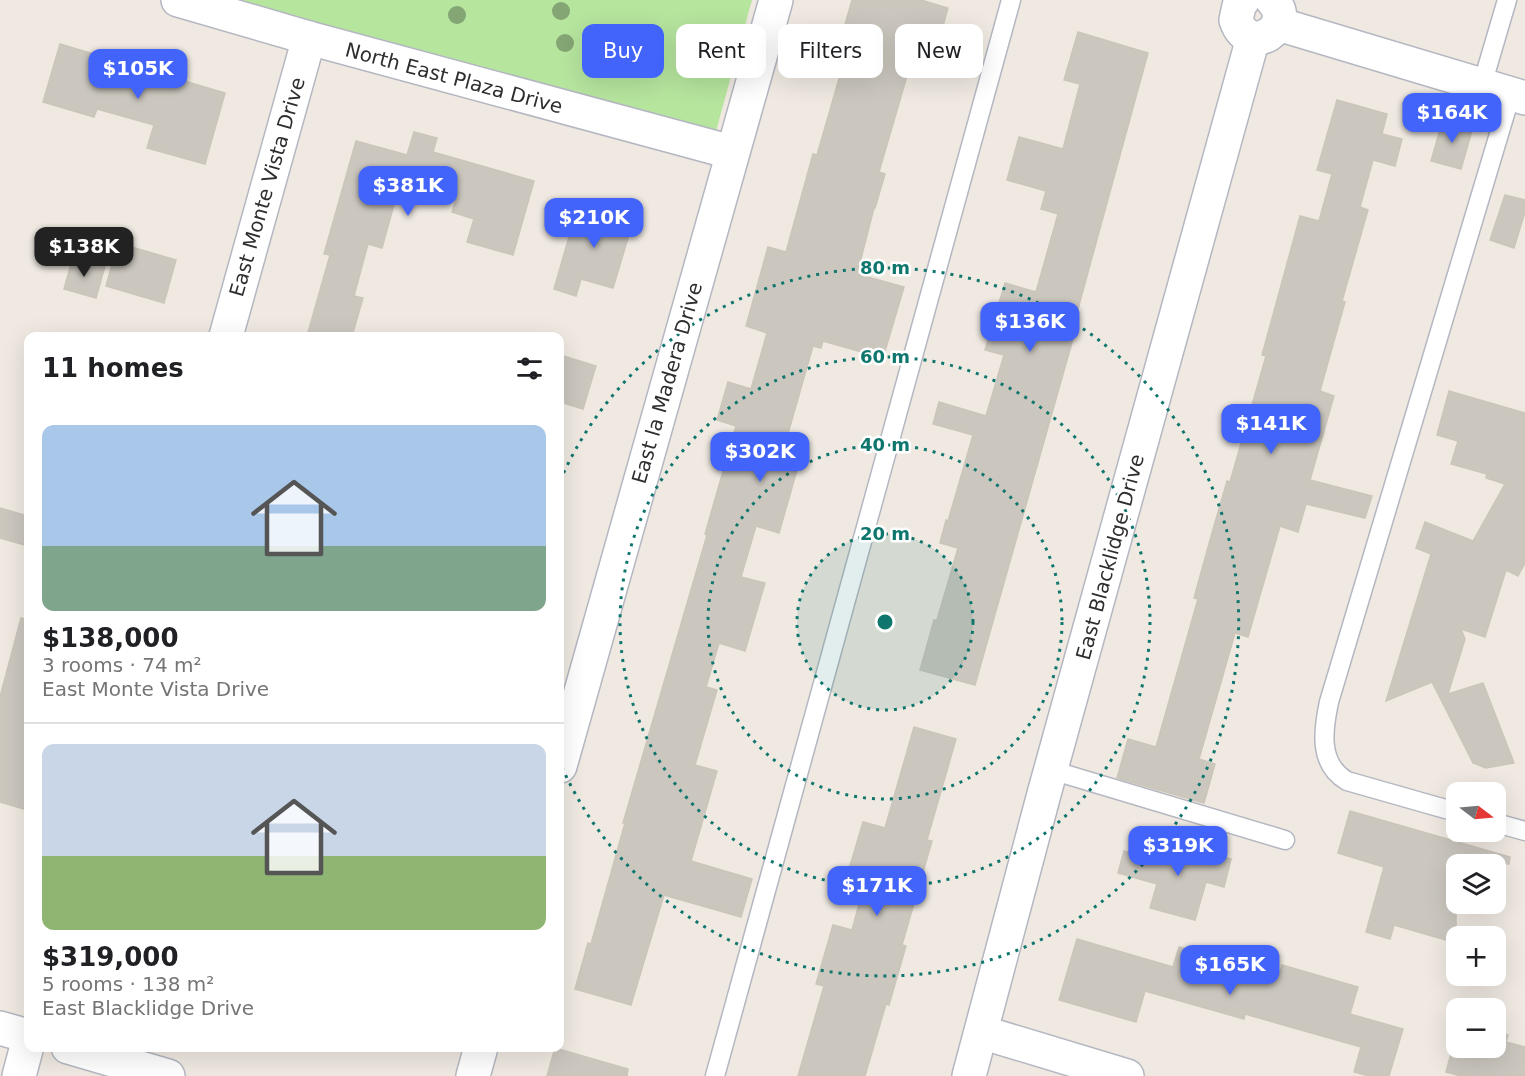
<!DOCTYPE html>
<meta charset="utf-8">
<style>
:root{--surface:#fff;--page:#f2f2f2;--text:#202124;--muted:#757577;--line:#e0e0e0;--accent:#4264fb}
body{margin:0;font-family:"DejaVu Sans",sans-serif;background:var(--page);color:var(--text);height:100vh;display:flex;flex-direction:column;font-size:22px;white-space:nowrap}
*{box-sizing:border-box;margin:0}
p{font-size:20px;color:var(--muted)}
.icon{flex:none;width:33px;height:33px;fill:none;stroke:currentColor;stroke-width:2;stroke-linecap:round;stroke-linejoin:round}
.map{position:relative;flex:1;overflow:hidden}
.panel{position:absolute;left:24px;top:332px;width:540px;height:720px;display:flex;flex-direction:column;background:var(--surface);border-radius:12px;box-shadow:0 6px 24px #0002}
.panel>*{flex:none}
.hud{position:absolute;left:582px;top:24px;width:570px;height:54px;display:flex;gap:12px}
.needle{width:39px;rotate:106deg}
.controls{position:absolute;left:1446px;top:782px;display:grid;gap:12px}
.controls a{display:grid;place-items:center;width:60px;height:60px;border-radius:12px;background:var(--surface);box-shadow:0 6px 24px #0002;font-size:30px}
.price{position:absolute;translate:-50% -51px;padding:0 14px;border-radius:12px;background:var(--accent);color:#fff;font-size:20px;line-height:39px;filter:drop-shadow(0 2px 3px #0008)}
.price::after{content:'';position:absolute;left:50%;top:36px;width:18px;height:14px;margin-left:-9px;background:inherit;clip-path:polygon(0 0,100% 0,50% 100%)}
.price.on{background:#222;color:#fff}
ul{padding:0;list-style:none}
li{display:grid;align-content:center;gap:12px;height:318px;padding:0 18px}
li+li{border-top:2px solid var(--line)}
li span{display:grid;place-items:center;height:186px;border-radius:12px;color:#555}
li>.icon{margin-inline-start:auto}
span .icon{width:108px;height:108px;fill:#fffc;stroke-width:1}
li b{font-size:26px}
h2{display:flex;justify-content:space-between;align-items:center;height:72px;padding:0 18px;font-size:26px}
.pill{padding:0 21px;border-radius:12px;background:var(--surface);box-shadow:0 6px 24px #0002;font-size:21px;line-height:54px}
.pill.on{background:var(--accent);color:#fff}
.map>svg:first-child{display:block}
</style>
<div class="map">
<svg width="1525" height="1076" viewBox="0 0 1525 1076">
<rect width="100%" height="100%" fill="#efe9e1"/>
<polygon fill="#b6e59e" points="239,0 752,0 713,142"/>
<g fill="#cbc7bf" stroke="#cbc5ba" stroke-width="1.5">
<polygon points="852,0 921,0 948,8 936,51 916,45 879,172 885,174 875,208 874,208 857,274 904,287 883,358 823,341 821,348 813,346 781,458 799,463 779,533 756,526 741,577 765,583 745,651 719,643 706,687 717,690 695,765 717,771 691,861 752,879 741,917 664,895 631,1005 575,989 588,943 591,944 625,823 623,823 707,535 705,534 736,426 717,420 728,382 751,389 767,333 746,326 768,247 786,252 813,154 817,155 851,37 842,35"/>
<polygon points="1078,32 1148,53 1070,338 1073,339 975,685 920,670 934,620 937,620 958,548 940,543 946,520 948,521 973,435 933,424 939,402 986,416 1004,355 985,350 1005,283 1036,292 1058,214 1041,209 1046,191 1007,180 1019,137 1063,149 1080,84 1064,80"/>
<polygon points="60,44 225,93 205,164 147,148 154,125 97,109 94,117 43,102"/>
<polygon points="1337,100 1387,114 1382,134 1402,139 1395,166 1373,160 1360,207 1368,210 1342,301 1345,302 1320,391 1334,396 1310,480 1372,496 1365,518 1306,504 1298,532 1280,526 1248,637 1235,633 1199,759 1215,764 1204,803 1117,778 1128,739 1156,747 1198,599 1194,598 1212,533 1227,481 1230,482 1266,356 1262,355 1300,216 1319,221 1332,174 1317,170"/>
<polygon points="1443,119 1473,127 1461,169 1431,161"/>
<polygon points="414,132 437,138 433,152 534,181 513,255 467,242 474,219 452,212 458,194 401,179 382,248 368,244 354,296 363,298 352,336 307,336 330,255 324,254 356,141 407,155"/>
<polygon points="1505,195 1525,200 1525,212 1514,248 1490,240"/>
<polygon points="579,202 634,218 613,288 581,279 576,296 554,289"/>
<polygon points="118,243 176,260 164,303 106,286"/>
<polygon points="73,257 105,266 96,298 64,289"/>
<polygon points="560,355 596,366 583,409 560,402"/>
<polygon points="1449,391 1525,413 1525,563 1518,576 1506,570 1485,637 1461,629 1465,639 1448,694 1483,683 1514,763 1486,768 1473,763 1432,682 1386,701 1431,554 1416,548 1425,522 1473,541 1505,484 1486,478 1487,474 1451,464 1458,441 1437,435"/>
<polygon points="0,508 28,516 28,546 0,538"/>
<polygon points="21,618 28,620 28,794 24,809 0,802 0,697"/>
<polygon points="914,727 956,739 927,840 932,841 902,945 906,946 889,1005 886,1004 865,1076 798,1076 824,986 816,984 833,925 852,930 865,882 847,876 863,822 885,828"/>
<polygon points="1350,811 1510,857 1509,864 1456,864 1456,943 1394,925 1390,939 1366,932 1384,867 1338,853"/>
<polygon points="1168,842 1231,859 1224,887 1206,882 1195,920 1150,908 1157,884 1118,873 1124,851 1163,862"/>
<polygon points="1077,939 1173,967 1179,947 1279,976 1282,965 1358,987 1350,1014 1403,1029 1389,1076 1369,1076 1354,1072 1361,1047 1245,1014 1244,1019 1145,991 1136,1022 1059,1000"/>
<polygon points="1496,1031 1508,1035 1506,1042 1525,1047 1525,1076 1461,1076 1446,1072 1456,1035 1456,1047 1496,1047"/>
<polygon points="555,1048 628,1069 627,1076 547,1076"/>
</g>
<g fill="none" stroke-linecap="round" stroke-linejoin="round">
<defs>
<g id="service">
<polyline points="1482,85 1507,0"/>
<polyline points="1051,770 1285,840"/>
<path d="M1456,812L1347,781C1318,764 1323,730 1329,702L1511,94"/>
<polyline points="1496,823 1525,831"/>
<polyline points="715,1076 1011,0"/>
</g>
<g id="minor">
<polyline points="178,0 309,38 731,152"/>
<path d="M1243,0L1239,6L1236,20C1249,59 1298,26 1272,0"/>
<polyline points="1278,24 1525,98"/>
<polyline points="226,336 309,38"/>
<polyline points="560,766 776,0"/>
<polyline points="0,1028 28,1036"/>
<polyline points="981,1032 1127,1076"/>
<polyline points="68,1047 168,1076"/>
<polyline points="19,1076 28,1042"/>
<polyline points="473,1076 481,1047"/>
<polyline points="969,1076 1044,794 1253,38"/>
</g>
</defs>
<use href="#service" stroke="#b4b7c1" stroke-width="21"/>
<use href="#minor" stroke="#b4b7c1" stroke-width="36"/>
<use href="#service" stroke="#fff" stroke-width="18"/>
<use href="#minor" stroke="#fff" stroke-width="33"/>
</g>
<g fill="#84a574">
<circle cx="561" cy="11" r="9"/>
<circle cx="457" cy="15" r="9"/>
<circle cx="565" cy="43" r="9"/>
<circle cx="721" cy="43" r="9"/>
</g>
<circle cx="885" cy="622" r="88" fill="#0f766e" fill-opacity=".12"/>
<g fill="none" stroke="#0f766e" stroke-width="3" stroke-dasharray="3 6">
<circle cx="885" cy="622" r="88"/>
<circle cx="885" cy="622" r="177"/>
<circle cx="885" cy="622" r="265"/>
<path d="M560 481A354 354 0 1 1 560 763"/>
</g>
<g text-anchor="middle" stroke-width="5" stroke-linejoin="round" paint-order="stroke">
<g font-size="20" fill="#2e2e2e" stroke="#fff">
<text transform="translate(454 78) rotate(15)" y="7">North East Plaza Drive</text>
<text transform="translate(267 187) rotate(-74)" y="7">East Monte Vista Drive</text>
<text transform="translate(667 383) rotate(-74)" y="7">East la Madera Drive</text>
<text transform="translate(1110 557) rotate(-75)" y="7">East Blacklidge Drive</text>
</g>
</g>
<circle cx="885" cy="622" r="9" fill="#0f766e" stroke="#fff" stroke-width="3"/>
<g font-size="18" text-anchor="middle" font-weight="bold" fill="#0f766e" stroke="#fff" stroke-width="5" stroke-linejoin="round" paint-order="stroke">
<text x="885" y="274">80 m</text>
<text x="885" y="363">60 m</text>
<text x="885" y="451">40 m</text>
<text x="885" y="540">20 m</text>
</g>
</svg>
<div class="controls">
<a><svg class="needle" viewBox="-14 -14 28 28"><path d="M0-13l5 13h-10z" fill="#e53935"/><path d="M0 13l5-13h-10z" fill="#757577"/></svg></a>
<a><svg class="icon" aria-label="layers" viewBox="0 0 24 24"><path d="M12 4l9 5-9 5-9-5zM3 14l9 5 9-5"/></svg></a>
<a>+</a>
<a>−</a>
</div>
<b class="price" style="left:138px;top:100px">$105K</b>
<b class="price" style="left:1452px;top:144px">$164K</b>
<b class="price" style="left:408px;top:217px">$381K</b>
<b class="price" style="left:594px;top:249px">$210K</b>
<b class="price on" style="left:84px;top:278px">$138K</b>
<b class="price" style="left:1030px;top:353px">$136K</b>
<b class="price" style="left:1271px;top:455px">$141K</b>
<b class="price" style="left:760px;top:483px">$302K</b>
<b class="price" style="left:1178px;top:877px">$319K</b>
<b class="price" style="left:877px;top:917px">$171K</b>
<b class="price" style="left:1230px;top:996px">$165K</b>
<div class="hud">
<a class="pill on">Buy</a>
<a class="pill">Rent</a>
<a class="pill">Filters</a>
<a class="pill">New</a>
</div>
<section class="panel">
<h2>11 homes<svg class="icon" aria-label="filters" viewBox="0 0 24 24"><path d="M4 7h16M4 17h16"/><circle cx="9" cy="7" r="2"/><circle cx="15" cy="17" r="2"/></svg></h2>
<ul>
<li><span style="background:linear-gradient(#a9c7e8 65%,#7fa58c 0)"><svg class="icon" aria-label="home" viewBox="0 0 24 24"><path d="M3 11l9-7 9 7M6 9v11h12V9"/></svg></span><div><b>$138,000</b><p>3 rooms · 74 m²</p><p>East Monte Vista Drive</p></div></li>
<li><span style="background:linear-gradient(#c9d6e8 60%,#8fb573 0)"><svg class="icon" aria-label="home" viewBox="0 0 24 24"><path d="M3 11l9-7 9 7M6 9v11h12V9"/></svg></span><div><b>$319,000</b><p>5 rooms · 138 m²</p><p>East Blacklidge Drive</p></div></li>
</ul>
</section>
</div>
